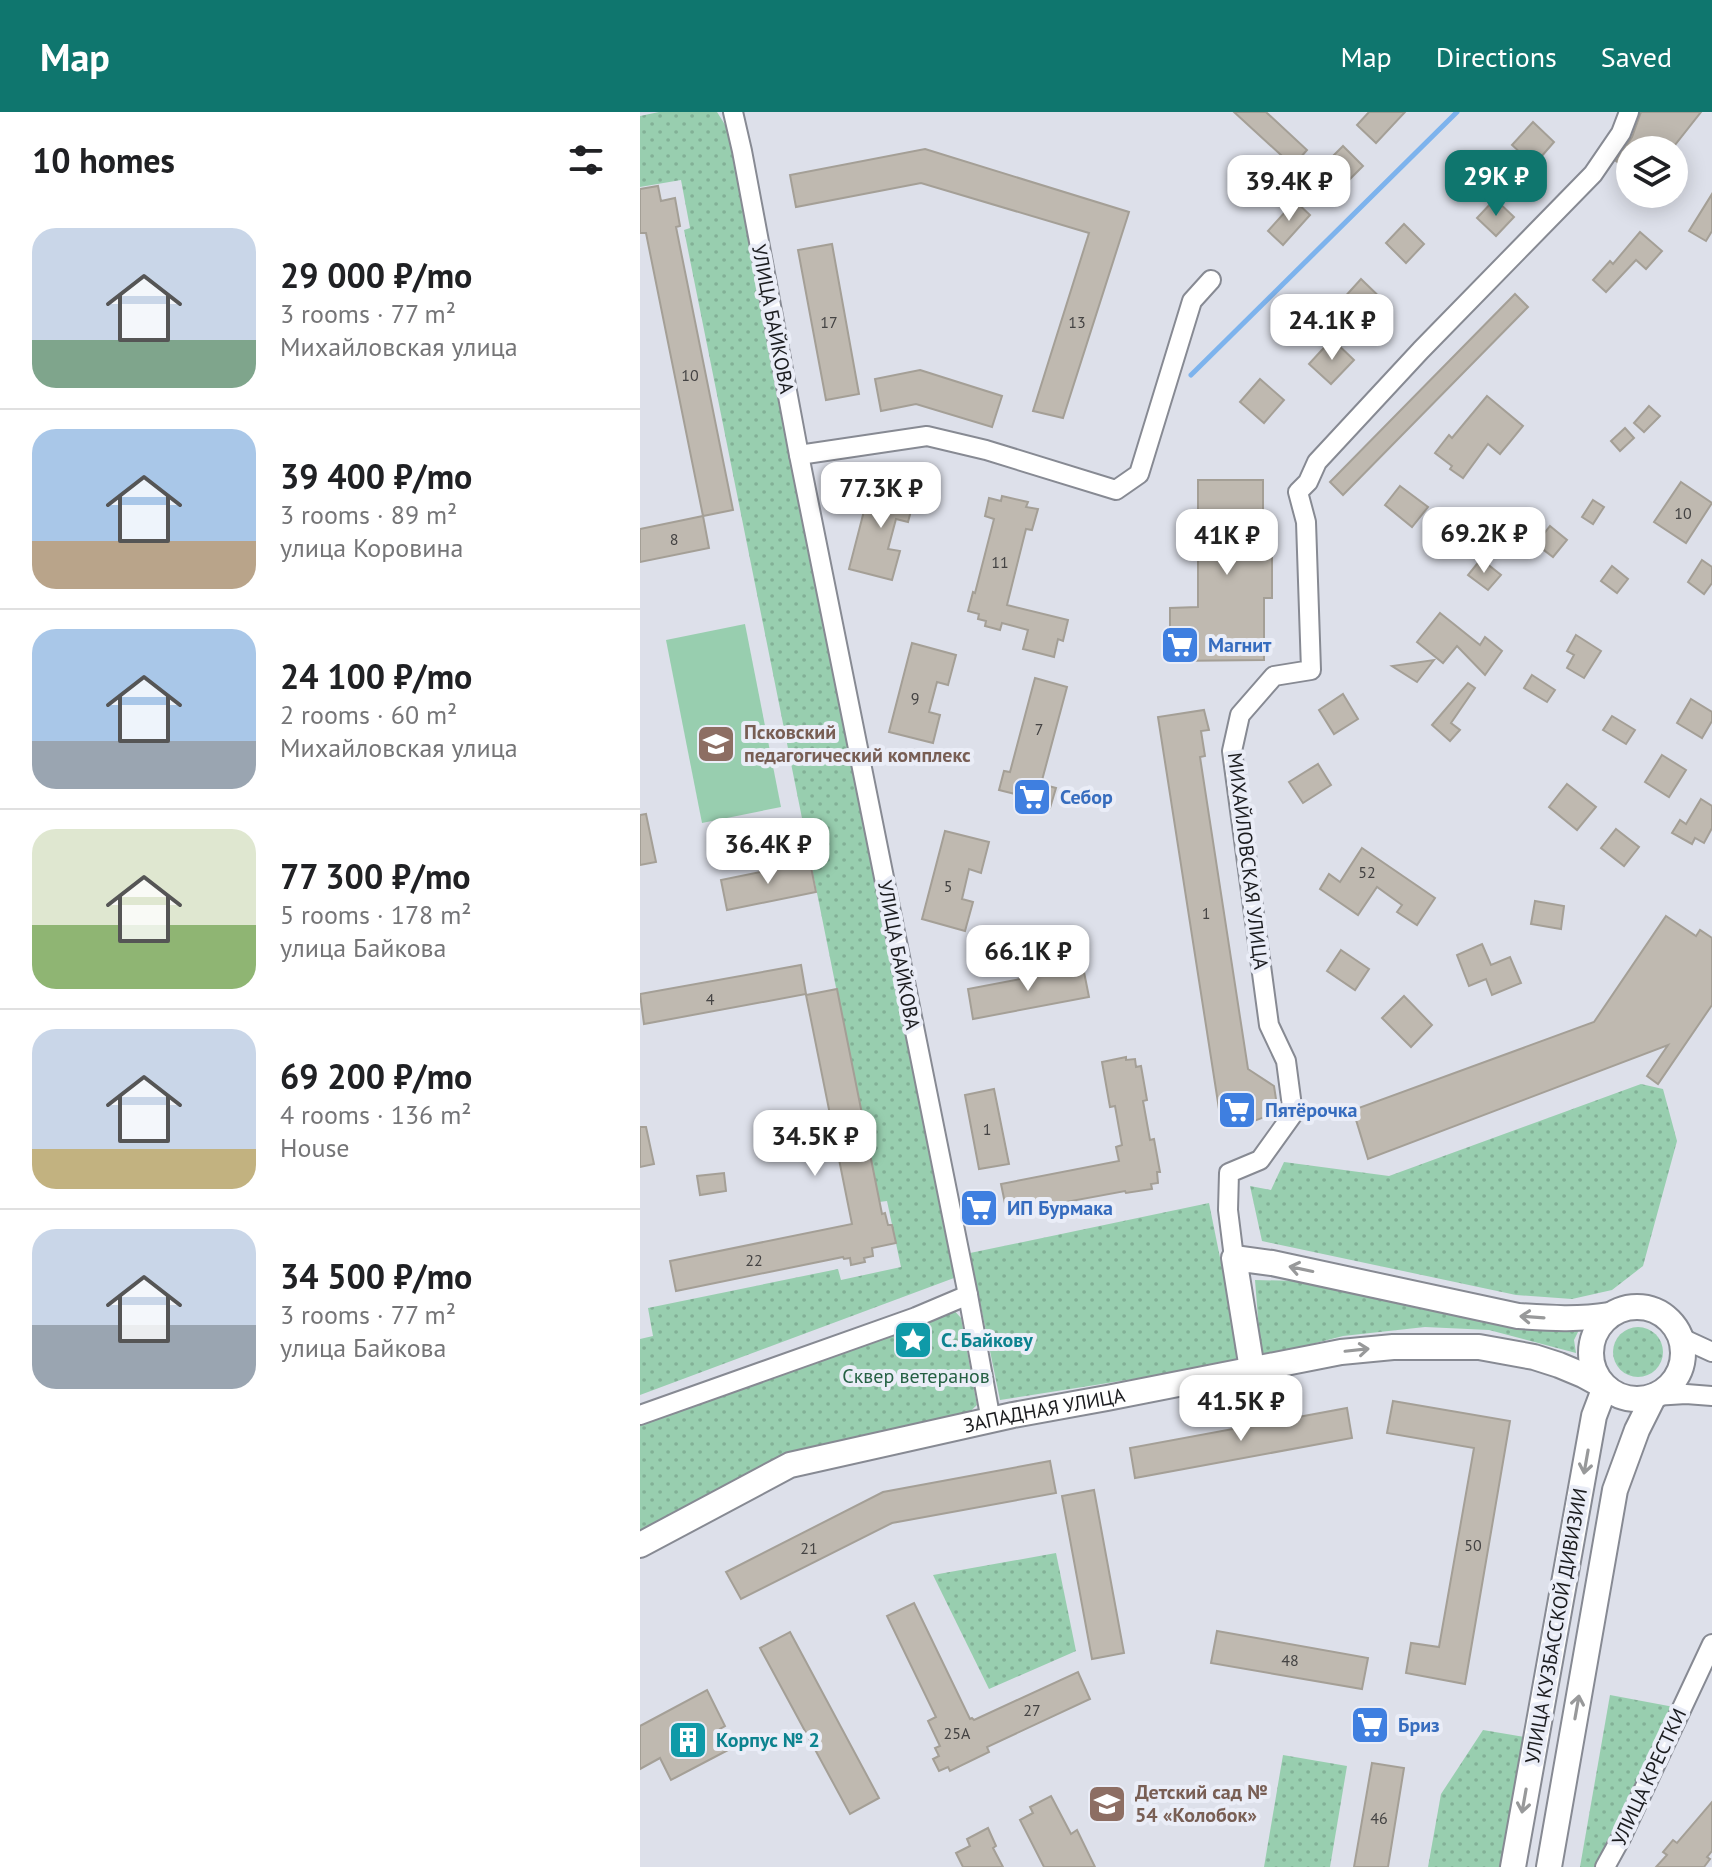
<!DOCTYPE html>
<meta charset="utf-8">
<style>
:root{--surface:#fff;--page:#f2f2f2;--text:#202124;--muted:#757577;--line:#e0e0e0;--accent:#0f766e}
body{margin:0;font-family:"PT Sans",sans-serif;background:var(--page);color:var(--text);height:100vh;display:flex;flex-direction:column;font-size:30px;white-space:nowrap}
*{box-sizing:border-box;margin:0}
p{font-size:26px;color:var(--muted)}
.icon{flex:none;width:44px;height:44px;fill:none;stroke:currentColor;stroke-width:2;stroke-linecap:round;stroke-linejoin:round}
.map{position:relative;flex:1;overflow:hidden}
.drawer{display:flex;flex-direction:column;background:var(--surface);width:640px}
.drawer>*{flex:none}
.controls{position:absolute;left:976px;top:24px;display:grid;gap:16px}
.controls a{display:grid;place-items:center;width:72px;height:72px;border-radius:50%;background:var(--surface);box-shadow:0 4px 20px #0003;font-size:40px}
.price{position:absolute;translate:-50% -68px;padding:0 18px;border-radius:16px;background:#fff;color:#222;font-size:26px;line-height:52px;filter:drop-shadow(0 2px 4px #0008)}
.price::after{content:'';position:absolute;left:50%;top:48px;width:24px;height:18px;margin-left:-12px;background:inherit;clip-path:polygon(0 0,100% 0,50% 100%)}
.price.current{background:var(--accent);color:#fff}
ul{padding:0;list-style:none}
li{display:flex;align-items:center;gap:24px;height:200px;padding:0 32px}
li+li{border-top:2px solid var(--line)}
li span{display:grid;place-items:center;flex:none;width:224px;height:160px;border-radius:24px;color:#555}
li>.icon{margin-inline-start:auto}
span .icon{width:96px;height:96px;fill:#fffc;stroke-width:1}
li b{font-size:34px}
h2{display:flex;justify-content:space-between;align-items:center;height:96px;padding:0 32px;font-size:34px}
header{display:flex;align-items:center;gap:48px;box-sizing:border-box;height:112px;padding:0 40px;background:var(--accent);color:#fff}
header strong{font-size:38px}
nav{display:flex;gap:44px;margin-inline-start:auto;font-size:28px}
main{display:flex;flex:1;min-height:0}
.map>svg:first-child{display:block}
</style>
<header>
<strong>Map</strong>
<nav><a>Map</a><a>Directions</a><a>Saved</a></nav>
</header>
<main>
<section class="drawer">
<h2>10 homes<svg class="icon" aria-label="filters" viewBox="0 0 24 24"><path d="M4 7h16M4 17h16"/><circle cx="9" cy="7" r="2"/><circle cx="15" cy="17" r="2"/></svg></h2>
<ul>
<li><span style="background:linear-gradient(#c9d6e8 70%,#7fa58c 0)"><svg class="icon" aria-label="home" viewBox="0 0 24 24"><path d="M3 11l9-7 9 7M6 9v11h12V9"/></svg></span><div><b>29 000 ₽/mo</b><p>3 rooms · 77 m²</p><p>Михайловская улица</p></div></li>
<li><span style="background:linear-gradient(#a9c7e8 70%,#b9a48a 0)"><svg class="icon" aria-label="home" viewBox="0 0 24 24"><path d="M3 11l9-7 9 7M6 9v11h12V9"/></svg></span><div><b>39 400 ₽/mo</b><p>3 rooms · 89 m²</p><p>улица Коровина</p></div></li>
<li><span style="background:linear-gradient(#a9c7e8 70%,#9aa5b1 0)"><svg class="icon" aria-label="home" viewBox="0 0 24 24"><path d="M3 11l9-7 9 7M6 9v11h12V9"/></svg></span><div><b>24 100 ₽/mo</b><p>2 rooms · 60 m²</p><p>Михайловская улица</p></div></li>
<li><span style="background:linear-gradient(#dfe7d0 60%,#8fb573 0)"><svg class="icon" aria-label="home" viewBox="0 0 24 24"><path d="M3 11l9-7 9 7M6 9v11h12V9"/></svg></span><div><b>77 300 ₽/mo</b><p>5 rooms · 178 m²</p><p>улица Байкова</p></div></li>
<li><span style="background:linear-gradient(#c9d6e8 75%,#c2b280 0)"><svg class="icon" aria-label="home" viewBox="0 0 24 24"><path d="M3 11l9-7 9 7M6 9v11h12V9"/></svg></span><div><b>69 200 ₽/mo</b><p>4 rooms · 136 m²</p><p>House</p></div></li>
<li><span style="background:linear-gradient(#c9d6e8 60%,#9aa5b1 0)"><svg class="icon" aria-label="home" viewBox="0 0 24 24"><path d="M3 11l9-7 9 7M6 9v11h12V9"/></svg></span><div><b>34 500 ₽/mo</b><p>3 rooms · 77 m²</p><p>улица Байкова</p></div></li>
</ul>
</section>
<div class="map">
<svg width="1072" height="1755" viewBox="0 0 1072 1755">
<defs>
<pattern id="grass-dots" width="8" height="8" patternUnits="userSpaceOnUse" patternTransform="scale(2)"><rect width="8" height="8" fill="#98ceaf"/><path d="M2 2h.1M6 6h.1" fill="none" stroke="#82b096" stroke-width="1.8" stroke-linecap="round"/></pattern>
</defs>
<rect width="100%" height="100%" fill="#dde0ea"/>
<g fill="url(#grass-dots)">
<polygon points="19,0 77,0 89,19 235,772 314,1166 0,1283 0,1227 13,1224 8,1196 198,1157 201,1168 261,1155 247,1089 239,1090 44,118 50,116 41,68 0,75 0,4"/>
<polygon points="1001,972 1023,977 1037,1029 1003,1154 972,1178 932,1187 876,1183 622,1129 610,1074 631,1078 644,1050 749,1064"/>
<polygon points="569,1091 601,1250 360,1288 330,1141"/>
<polygon points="615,1168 657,1169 832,1204 939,1218 934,1228 936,1241 849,1218 785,1215 703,1224 621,1245"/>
<polygon points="312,1196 321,1206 337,1293 320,1309 138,1347 0,1422 0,1309"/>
<circle cx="998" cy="1240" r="25"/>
<polygon points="416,1441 436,1539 349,1577 293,1463"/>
<polygon points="970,1583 1034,1595 955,1755 940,1755"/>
<polygon points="843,1618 897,1627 873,1755 788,1755 801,1682"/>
<polygon points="643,1643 707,1654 690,1755 624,1755"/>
</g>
<polygon fill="#98ceaf" points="105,512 141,695 62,711 26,528"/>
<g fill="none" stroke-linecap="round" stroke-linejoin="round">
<polyline stroke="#7db3ed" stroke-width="5" points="551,263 817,0"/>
</g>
<g fill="#bfb9b0" stroke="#a49f96" stroke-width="2">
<polygon points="594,0 626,0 667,38 653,54"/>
<polygon points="729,0 765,0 736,31 717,13"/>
<polygon points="1001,0 1061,0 1031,38 990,38 990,59 976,49 992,25"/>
<polygon points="893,10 914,30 894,53 872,33"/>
<polygon points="703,34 723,54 708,69 688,49"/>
<polygon points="285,37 489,100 423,306 393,299 449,121 281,71 156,95 150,63"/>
<polygon points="18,74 21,89 35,86 40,114 36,115 93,398 63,404 6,121 0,121 0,77"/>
<polygon points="1072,82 1072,119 1066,129 1049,119"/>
<polygon points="855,87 874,105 856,124 837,106"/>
<polygon points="655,89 670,103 643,133 628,119"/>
<polygon points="764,112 784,132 766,151 746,131"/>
<polygon points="1000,120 1022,139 1006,157 996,148 966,180 953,168 970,149 973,152"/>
<polygon points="192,132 219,282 186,288 158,138"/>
<polygon points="721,167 750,195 732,216 702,188"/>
<polygon points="875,182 888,195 703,383 690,370"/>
<polygon points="692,227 714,248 691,272 669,252"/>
<polygon points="280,258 362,284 352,315 276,292 241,299 235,267"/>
<polygon points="620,267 644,288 624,311 600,290"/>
<polygon points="847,284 883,314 860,342 848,332 823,366 810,357 812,354 795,341 809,323 812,326"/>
<polygon points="1009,294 1020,304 1004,320 994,311"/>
<polygon points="985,316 994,326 980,339 971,329"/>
<polygon points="232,368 276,380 268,410 256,407 248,437 260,439 252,468 209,457"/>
<polygon points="558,368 623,368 623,428 632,428 632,486 624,486 624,548 530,549 530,496 558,495"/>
<polygon points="1041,370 1072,391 1046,431 1014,410"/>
<polygon points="760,374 788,395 772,415 745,393"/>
<polygon points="362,384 388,390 386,395 398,397 392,418 386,417 367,493 428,508 423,529 418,527 414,545 383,537 388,518 362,511 360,518 345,514 346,509 338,507 339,502 328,499 333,480 335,481 354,407 345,404 349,386 361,389"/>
<polygon points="953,388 964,395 953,412 942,405"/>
<polygon points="63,404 69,436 0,450 0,417"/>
<polygon points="910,414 927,428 913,445 896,432"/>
<polygon points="841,447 861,463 848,478 828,463"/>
<polygon points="1062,448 1072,455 1072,471 1064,482 1048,470"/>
<polygon points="972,454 988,467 977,481 961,469"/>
<polygon points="800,501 840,533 845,525 862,539 845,563 817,534 803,551 777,530"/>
<polygon points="936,523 961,539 944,566 927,556 934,543 927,539"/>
<polygon points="272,531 316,543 308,573 297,570 289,600 300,603 293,631 249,620"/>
<polygon points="794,548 777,570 752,554"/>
<polygon points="892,563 915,578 907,590 884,576"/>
<polygon points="395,566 427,575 401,672 416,676 410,696 374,687 375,682 359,678 364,659 370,660"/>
<polygon points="828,571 835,576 811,611 820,618 810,629 792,613"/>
<polygon points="703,582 718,607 694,622 679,598"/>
<polygon points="1051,587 1072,600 1072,609 1062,626 1037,611"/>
<polygon points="564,598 569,618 561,619 565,644 560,645 608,957 634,974 638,1000 606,1012 579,997 518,605"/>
<polygon points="972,604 995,618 986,632 963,618"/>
<polygon points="1022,643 1046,658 1029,685 1005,670"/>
<polygon points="678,652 691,673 663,691 649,670"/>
<polygon points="927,672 956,695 937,718 909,695"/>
<polygon points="1061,687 1072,694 1072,716 1064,731 1055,726 1052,732 1032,721 1040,708 1046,712"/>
<polygon points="6,702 16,750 0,753 0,703"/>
<polygon points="976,717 999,735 984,754 961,736"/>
<polygon points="305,719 349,730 341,761 329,757 322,787 333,790 325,819 282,807"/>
<polygon points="722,736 795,786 777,813 757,800 762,793 737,775 718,803 680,777 689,762 700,770"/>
<polygon points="170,750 176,780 87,798 81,768"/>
<polygon points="895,789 924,794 921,817 891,812"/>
<polygon points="1026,804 1056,824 1060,818 1072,826 1072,893 1018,972 1007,964 1028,933 728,1047 713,998 954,910"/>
<polygon points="842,832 851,853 870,845 881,871 852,883 846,867 829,874 817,843"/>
<polygon points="701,838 729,857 715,878 687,859"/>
<polygon points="161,853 166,882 4,912 0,882"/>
<polygon points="443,855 449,885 333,907 328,877"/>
<polygon points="197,877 242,1102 245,1101 248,1113 252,1113 256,1131 232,1136 233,1144 224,1146 225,1150 211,1153 210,1146 204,1147 203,1145 36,1179 30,1149 212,1112 166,883"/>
<polygon points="764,884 792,913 771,935 742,906"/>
<polygon points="486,945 486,948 495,947 496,955 501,954 507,988 503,989 510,1028 514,1027 520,1060 517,1060 518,1071 511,1072 512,1077 486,1081 485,1079 367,1101 361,1072 479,1049 476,1035 482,1033 475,994 470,995 462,950"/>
<polygon points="354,977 369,1052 339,1057 325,983"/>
<polygon points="0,1015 6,1015 14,1052 0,1055"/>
<polygon points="84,1061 86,1079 60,1083 57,1064"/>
<polygon points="753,1289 870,1309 825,1572 766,1561 771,1531 799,1535 834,1336 747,1321"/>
<polygon points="707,1296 712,1326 495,1366 490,1336"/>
<polygon points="410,1349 416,1381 252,1411 101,1487 86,1460 243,1380"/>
<polygon points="454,1378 484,1541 452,1547 422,1384"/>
<polygon points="274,1491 330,1607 332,1606 334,1608 438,1560 450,1587 347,1635 349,1640 310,1659 308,1655 299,1659 293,1647 299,1644 295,1636 300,1634 288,1609 296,1605 247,1504"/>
<polygon points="577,1519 728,1546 722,1577 571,1551"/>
<polygon points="150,1520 239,1686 210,1702 120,1536"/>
<polygon points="67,1578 85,1614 80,1617 90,1637 31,1668 20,1646 0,1657 0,1614"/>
<polygon points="732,1651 764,1656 748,1755 714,1755"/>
<polygon points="411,1684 431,1722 437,1718 455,1755 404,1755 380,1708 393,1701 390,1695"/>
<polygon points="1072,1690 1072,1739 1067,1745 1070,1747 1064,1755 1016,1755 1027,1743 1023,1740 1033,1728 1037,1731"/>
<polygon points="348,1716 356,1734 353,1736 363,1755 323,1755 316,1741 330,1734 327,1727"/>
</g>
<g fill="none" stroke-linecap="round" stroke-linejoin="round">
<defs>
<g id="street">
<polyline points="93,0 102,39 159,343 328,1183 351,1309"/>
<polyline points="159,343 287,324 346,338 476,378 499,362 552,189 571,168"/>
<polyline points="594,1146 588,1098 589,1061 620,1048 653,1002 646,949 629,913 592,639 600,603 634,564 671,558 666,410 658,380 668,370 677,350 781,238 953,62 981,21 989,0"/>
<polyline points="1039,1223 1048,1229 1072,1240"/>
<polyline points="1014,1284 1046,1282 1072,1284"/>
<polyline points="0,1303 276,1205 328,1183"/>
<polyline points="965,1755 981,1726 1072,1532"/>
</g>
<g id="secondary">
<circle cx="997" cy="1241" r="46"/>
<path d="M612,1257L594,1146L632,1151L878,1204C909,1206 939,1208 969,1203"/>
<path id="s1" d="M0,1433L150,1353L373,1303L467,1286L701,1240L753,1235H839L894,1245L919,1253L943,1263L965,1275L954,1304L873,1755"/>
<polyline points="909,1755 975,1378 997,1318 1014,1284"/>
</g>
</defs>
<use href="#street" stroke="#878a93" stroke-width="22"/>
<use href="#secondary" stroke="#878a93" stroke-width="28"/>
<use href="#street" stroke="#fff" stroke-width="18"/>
<use href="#secondary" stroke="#fff" stroke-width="24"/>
</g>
<defs><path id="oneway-shaft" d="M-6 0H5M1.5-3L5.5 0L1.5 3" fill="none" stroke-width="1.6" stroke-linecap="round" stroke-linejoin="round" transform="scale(2)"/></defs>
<g stroke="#98999a">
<use href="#oneway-shaft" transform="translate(661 1157) rotate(-168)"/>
<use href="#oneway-shaft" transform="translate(892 1205) rotate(-176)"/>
<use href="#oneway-shaft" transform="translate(717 1238) rotate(-6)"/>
<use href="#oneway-shaft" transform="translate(946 1350) rotate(100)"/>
<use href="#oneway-shaft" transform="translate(937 1595) rotate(-80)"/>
<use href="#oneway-shaft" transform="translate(884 1689) rotate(100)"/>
</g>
<defs>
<symbol id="supermarket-square" viewBox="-11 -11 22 22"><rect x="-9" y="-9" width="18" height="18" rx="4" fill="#3f7fe0" stroke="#eaedf7"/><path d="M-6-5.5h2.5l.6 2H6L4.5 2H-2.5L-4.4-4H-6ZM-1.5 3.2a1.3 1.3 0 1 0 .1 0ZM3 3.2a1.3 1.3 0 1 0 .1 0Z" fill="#fff"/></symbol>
<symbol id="school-square" viewBox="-11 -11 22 22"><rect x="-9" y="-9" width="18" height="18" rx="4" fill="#8d6e63" stroke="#eaedf7"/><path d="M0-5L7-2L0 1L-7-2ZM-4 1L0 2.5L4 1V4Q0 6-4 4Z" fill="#fff"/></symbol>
<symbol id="sight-square" viewBox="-11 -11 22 22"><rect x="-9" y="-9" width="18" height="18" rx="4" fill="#0f9aa8" stroke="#eaedf7"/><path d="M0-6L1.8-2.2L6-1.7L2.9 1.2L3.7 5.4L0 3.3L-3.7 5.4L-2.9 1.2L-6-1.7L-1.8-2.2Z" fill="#fff"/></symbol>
<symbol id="building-square" viewBox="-11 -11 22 22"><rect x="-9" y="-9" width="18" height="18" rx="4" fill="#0f9aa8" stroke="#eaedf7"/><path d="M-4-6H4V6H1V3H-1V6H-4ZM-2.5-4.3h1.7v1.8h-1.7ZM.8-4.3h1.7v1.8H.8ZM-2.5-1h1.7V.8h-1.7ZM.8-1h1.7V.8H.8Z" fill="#fff"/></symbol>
</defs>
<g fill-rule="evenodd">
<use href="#supermarket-square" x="518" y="511" width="44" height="44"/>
<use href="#school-square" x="54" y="610" width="44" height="44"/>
<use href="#supermarket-square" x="370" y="663" width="44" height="44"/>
<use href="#supermarket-square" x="575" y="976" width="44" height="44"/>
<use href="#supermarket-square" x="317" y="1074" width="44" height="44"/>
<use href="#sight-square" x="251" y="1206" width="44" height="44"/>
<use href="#supermarket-square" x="708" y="1591" width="44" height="44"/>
<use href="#building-square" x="26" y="1606" width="44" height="44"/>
<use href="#school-square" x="445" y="1670" width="44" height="44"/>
</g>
<g text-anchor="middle" stroke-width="8" stroke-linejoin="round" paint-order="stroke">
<g font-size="16" fill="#444343">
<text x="189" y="216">17</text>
<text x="437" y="216">13</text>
<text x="50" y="269">10</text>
<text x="1043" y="407">10</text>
<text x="34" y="433">8</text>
<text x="360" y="456">11</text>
<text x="275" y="592">9</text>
<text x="399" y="623">7</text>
<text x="727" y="766">52</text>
<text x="308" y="780">5</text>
<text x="566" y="807">1</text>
<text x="70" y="893">4</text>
<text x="347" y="1023">1</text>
<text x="114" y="1154">22</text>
<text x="833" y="1439">50</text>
<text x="169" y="1442">21</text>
<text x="650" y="1554">48</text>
<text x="392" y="1604">27</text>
<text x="317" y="1627">25А</text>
<text x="739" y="1712">46</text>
</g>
<g font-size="20" fill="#1b1c1f" stroke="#eaedf7">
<text transform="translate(133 207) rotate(79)" y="7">УЛИЦА БАЙКОВА</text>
<text transform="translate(608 749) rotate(83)" y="7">МИХАЙЛОВСКАЯ УЛИЦА</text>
<text transform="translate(259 843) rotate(79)" y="7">УЛИЦА БАЙКОВА</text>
<text dy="7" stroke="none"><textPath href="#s1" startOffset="430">ЗАПАДНАЯ УЛИЦА</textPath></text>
<text transform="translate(916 1514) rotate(-80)" y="7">УЛИЦА КУЗБАССКОЙ ДИВИЗИИ</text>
<text transform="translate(1009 1665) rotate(-65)" y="7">УЛИЦА КРЕСТКИ</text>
</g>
<g font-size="20" font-weight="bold" fill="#366cbe" stroke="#eaedf7" text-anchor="start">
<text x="568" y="540">Магнит</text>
<text x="420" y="692">Себор</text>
<text x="625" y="1005">Пятёрочка</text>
<text x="367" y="1103">ИП Бурмака</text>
<text x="758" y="1620">Бриз</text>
</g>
<g font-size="20" font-weight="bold" fill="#785e54" stroke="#eaedf7" text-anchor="start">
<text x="104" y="627">Псковский<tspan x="104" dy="23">педагогический комплекс</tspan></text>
<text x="495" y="1687">Детский сад №<tspan x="495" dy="23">54 «Колобок»</tspan></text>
</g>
<g font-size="20" font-weight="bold" fill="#0d838f" stroke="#eaedf7" text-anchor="start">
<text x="301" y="1235">С. Байкову</text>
<text x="76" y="1635">Корпус № 2</text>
</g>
<g font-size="20" fill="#246043" stroke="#eaedf7">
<text x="276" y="1271">Сквер ветеранов</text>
</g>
</g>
</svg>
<div class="controls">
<a><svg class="icon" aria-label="layers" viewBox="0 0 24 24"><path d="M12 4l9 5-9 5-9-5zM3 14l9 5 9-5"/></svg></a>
</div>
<b class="price current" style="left:856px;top:106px">29K ₽</b>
<b class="price" style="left:649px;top:111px">39.4K ₽</b>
<b class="price" style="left:692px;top:250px">24.1K ₽</b>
<b class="price" style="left:241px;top:418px">77.3K ₽</b>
<b class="price" style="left:844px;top:463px">69.2K ₽</b>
<b class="price" style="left:587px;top:465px">41K ₽</b>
<b class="price" style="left:128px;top:774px">36.4K ₽</b>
<b class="price" style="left:388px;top:881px">66.1K ₽</b>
<b class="price" style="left:175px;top:1066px">34.5K ₽</b>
<b class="price" style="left:601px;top:1331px">41.5K ₽</b>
</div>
</main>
